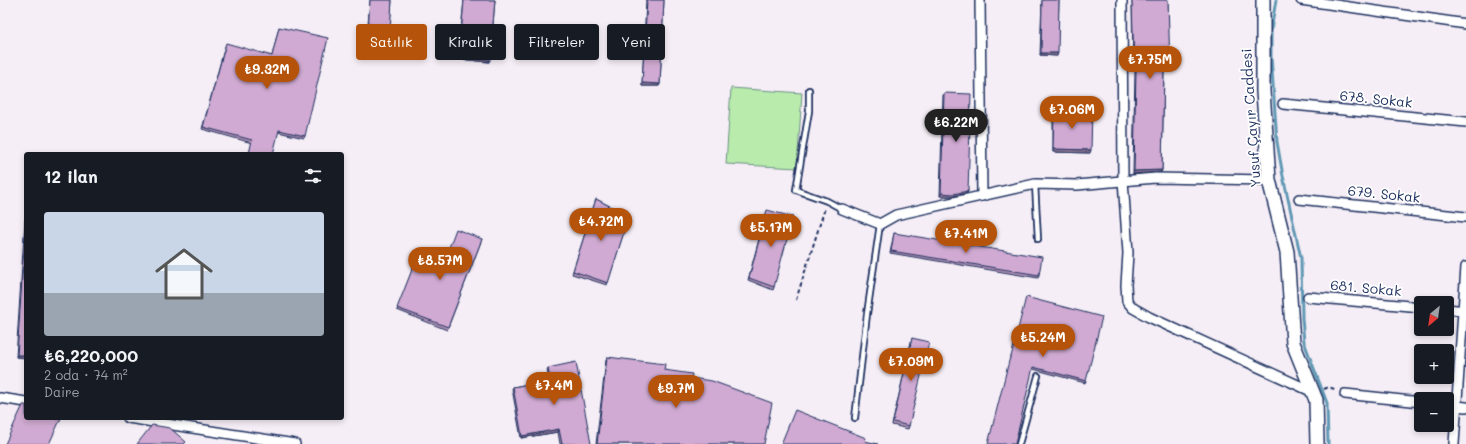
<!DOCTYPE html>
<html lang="tr">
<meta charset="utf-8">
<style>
:root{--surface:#171b24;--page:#20242c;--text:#f1f3f6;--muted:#9ea1a6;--accent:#b45309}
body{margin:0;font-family:Mali,sans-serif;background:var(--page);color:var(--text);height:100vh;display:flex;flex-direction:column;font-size:15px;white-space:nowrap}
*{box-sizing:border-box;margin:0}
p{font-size:13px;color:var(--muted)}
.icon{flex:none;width:22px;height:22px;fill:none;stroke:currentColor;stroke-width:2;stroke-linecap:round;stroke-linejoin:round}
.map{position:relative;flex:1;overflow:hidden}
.drawer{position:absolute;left:24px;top:152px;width:320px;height:268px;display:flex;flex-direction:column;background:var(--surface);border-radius:4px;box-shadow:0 2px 6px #0003}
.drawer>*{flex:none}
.guide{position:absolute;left:356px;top:24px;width:380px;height:36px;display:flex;gap:8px}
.needle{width:26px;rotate:209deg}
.fabs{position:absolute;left:1414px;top:296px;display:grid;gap:8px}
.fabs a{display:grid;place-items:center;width:40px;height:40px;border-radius:4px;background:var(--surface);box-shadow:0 2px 6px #0003;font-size:20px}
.price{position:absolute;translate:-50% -34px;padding:0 9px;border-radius:14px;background:var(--accent);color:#fff;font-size:13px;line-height:26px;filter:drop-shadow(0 1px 2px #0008)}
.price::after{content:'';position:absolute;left:50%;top:24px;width:12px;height:9px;margin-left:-6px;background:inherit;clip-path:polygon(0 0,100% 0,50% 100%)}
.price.current{background:#222;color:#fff}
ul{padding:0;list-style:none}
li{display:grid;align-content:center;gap:8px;height:212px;padding:0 20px}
li span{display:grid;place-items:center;height:124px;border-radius:4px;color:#555}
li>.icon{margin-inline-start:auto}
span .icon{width:72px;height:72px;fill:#fffc;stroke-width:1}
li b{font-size:17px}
h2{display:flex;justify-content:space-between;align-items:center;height:48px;padding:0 20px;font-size:17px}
.pill{padding:0 14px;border-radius:4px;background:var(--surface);box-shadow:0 2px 6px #0003;font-size:14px;line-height:36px}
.pill.current{background:var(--accent);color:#fff}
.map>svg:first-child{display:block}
</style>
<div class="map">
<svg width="1466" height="444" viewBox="0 0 1466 444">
<rect width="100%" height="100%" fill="#f6eef6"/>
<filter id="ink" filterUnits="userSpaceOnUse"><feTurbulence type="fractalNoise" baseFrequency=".025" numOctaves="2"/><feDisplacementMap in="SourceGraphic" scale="8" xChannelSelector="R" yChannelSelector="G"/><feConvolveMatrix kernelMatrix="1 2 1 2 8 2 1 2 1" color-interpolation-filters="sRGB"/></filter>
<g filter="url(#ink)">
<polygon fill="#b9ecac" stroke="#6a8e85" points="731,88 802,93 797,168 726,164"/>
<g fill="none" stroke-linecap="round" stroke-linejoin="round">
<polyline stroke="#6198b4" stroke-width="3" points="1276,0 1271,30 1271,56 1277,142 1283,176 1301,258 1302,318 1304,342 1327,403 1328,444"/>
<defs>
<g id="lane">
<polyline points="809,90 809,111 796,190 827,201 842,209"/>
<polyline points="1035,184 1038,239"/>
<polyline points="855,418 867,314 880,224"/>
<polyline points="1019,444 1038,376"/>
</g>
<g id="street">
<polyline points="980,0 982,196"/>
<polyline points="1122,0 1123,180 1128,253 1126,285 1127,301 1133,308 1149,317 1313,392"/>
<polyline points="1301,0 1466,24"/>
<polyline points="1283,104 1466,122"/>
<polyline points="1299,199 1466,217"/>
<polyline points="842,209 880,224 896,215 1035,184 1077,185 1155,178 1269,180"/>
<polyline points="1308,297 1421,307"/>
<polyline points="1447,309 1466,311"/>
<polyline points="1345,394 1421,402"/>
<polyline points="0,398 26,402"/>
<polyline points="1447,405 1466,407"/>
<polyline points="128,418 295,444"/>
<polyline points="1454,444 1466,267"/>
</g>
<polyline id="secondary" points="1263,0 1263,91 1269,180 1287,252 1293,343 1316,400 1317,444"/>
</defs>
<use href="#lane" stroke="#1b2f5e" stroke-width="8"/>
<use href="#street" stroke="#1b2f5e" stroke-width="12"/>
<use href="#secondary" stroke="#1b2f5e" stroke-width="16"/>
<g stroke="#1b2f5e" stroke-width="2" stroke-dasharray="4 3" stroke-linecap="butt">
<polyline points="796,300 825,208"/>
<polyline points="1324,389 1329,387 1337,390"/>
</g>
<use href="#lane" stroke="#fff" stroke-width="4.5"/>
<use href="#street" stroke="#fff" stroke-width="9"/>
<use href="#secondary" stroke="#fff" stroke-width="13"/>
</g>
<g fill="#b392b5" stroke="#1b2f5e">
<polygon points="370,0 392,0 388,49 366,48"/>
<polygon points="464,0 495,0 490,60 489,62 458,59"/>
<polygon points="646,0 664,0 660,84 659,86 642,86"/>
<polygon points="1042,0 1059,0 1057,56 1040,55"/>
<polygon points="1132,0 1168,0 1169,70 1164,70 1162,170 1161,172 1133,174 1135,70 1133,70"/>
<polygon points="279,27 305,136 304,138 278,132 249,154 252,143 202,129 225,46 272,56"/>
<polygon points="944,93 968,191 967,193 953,196 940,196 943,95"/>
<polygon points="1054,110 1090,153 1053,152 1053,113"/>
<polygon points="596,199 629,216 607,285 572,274"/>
<polygon points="766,213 774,287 773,290 748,280"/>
<polygon points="26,217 26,358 16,357 25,220"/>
<polygon points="894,233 1039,275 1038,278 890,253"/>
<polygon points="482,239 447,330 397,310 419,252 444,261"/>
<polygon points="912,338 909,426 908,429 892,425"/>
<polygon points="607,357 664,370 691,378 764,444 596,444 606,360"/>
<polygon points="1009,359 1086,381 1085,383 1033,369"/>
<polygon points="548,368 591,444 560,444 558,432 521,438 512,389 513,387 549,380 547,370"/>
</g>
<g fill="#927793" stroke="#1b2f5e">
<polygon points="367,45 389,47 388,49 366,48"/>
<polygon points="1041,53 1058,53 1057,56 1040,55"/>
<polygon points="459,57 490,60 489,62 458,59"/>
<polygon points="1164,67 1170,67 1169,70 1163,70"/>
<polygon points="642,83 660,84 659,86 642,86"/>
<polygon points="1053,149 1091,150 1090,153 1053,152"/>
<polygon points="1162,170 1161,172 1133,174 1134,171"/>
<polygon points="968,191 967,193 953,196 940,196 941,193"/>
<polygon points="17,355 26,355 26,358 16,357"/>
<polygon points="559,429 558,432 521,438 522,436"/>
</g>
<g fill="#d0aad2" stroke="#1b2f5e">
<polygon points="370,0 392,0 389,47 367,45"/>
<polygon points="464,0 495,0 490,60 459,57"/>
<polygon points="647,0 664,0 660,84 642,83"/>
<polygon points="1042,0 1059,0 1058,53 1041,53"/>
<polygon points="1132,0 1168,0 1170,67 1164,67 1162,170 1134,171 1136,68 1134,68"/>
<polygon points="279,27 328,38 305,136 279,130 273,154 249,154 252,140 203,127 226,43 272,56"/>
<polygon points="944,93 971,94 968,191 953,194 941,193"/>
<polygon points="1054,110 1092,111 1091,150 1053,149"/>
<polygon points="596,199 629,216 608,283 573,271"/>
<polygon points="767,210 793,217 774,287 749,278"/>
<polygon points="26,217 26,355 17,355"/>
<polygon points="456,229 482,239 448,327 397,308 419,252 444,261"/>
<polygon points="894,233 1042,257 1039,275 891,251"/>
<polygon points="1026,297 1102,317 1086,381 1033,367 1015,444 988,444 1010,357 1011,357"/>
<polygon points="912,338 929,342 909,426 893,422"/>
<polygon points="607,357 665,364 664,370 692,374 691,378 712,381 772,403 764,444 597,444"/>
<polygon points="576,362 591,444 562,444 559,429 522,436 513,387 550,380 548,368"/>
<polygon points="23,405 26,405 26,418 61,418 49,444 5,444"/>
<polygon points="795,410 866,438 865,441 878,444 781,444"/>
<polygon points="152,425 170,428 186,442 184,444 137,444"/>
</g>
</g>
<g text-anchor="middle" stroke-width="3.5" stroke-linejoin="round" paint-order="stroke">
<g font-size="14" fill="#1b2f5e" stroke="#fff">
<text transform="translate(1376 99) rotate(6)" y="5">678. Sokak</text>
<text transform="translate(1251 118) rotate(-94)" y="5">Yusuf Çayır Caddesi</text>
<text transform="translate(1384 194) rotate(6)" y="5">679. Sokak</text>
<text transform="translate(1366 288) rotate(5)" y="5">681. Sokak</text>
</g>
</g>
</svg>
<div class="fabs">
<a><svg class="needle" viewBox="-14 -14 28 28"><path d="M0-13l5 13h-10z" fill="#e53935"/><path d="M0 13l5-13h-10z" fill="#9ea1a6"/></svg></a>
<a>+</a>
<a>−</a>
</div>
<b class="price" style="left:1150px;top:80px">₺7.75M</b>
<b class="price" style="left:267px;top:90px">₺9.32M</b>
<b class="price" style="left:1072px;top:130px">₺7.06M</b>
<b class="price current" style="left:956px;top:143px">₺6.22M</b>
<b class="price" style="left:601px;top:242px">₺4.72M</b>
<b class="price" style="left:771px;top:248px">₺5.17M</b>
<b class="price" style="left:966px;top:254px">₺7.41M</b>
<b class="price" style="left:440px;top:281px">₺8.57M</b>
<b class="price" style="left:1043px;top:358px">₺5.24M</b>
<b class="price" style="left:911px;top:382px">₺7.09M</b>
<b class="price" style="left:554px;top:406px">₺7.4M</b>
<b class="price" style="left:676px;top:409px">₺9.7M</b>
<div class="guide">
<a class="pill current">Satılık</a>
<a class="pill">Kiralık</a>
<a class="pill">Filtreler</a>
<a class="pill">Yeni</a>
</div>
<section class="drawer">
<h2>12 ilan<svg class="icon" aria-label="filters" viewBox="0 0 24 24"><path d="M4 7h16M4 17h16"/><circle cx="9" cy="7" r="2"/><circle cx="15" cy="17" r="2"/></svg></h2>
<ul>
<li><span style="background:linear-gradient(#c9d6e8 65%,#9aa5b1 0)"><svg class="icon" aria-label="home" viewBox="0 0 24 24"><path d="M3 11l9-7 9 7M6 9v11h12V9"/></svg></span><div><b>₺6,220,000</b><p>2 oda · 74 m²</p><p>Daire</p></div></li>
</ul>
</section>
</div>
